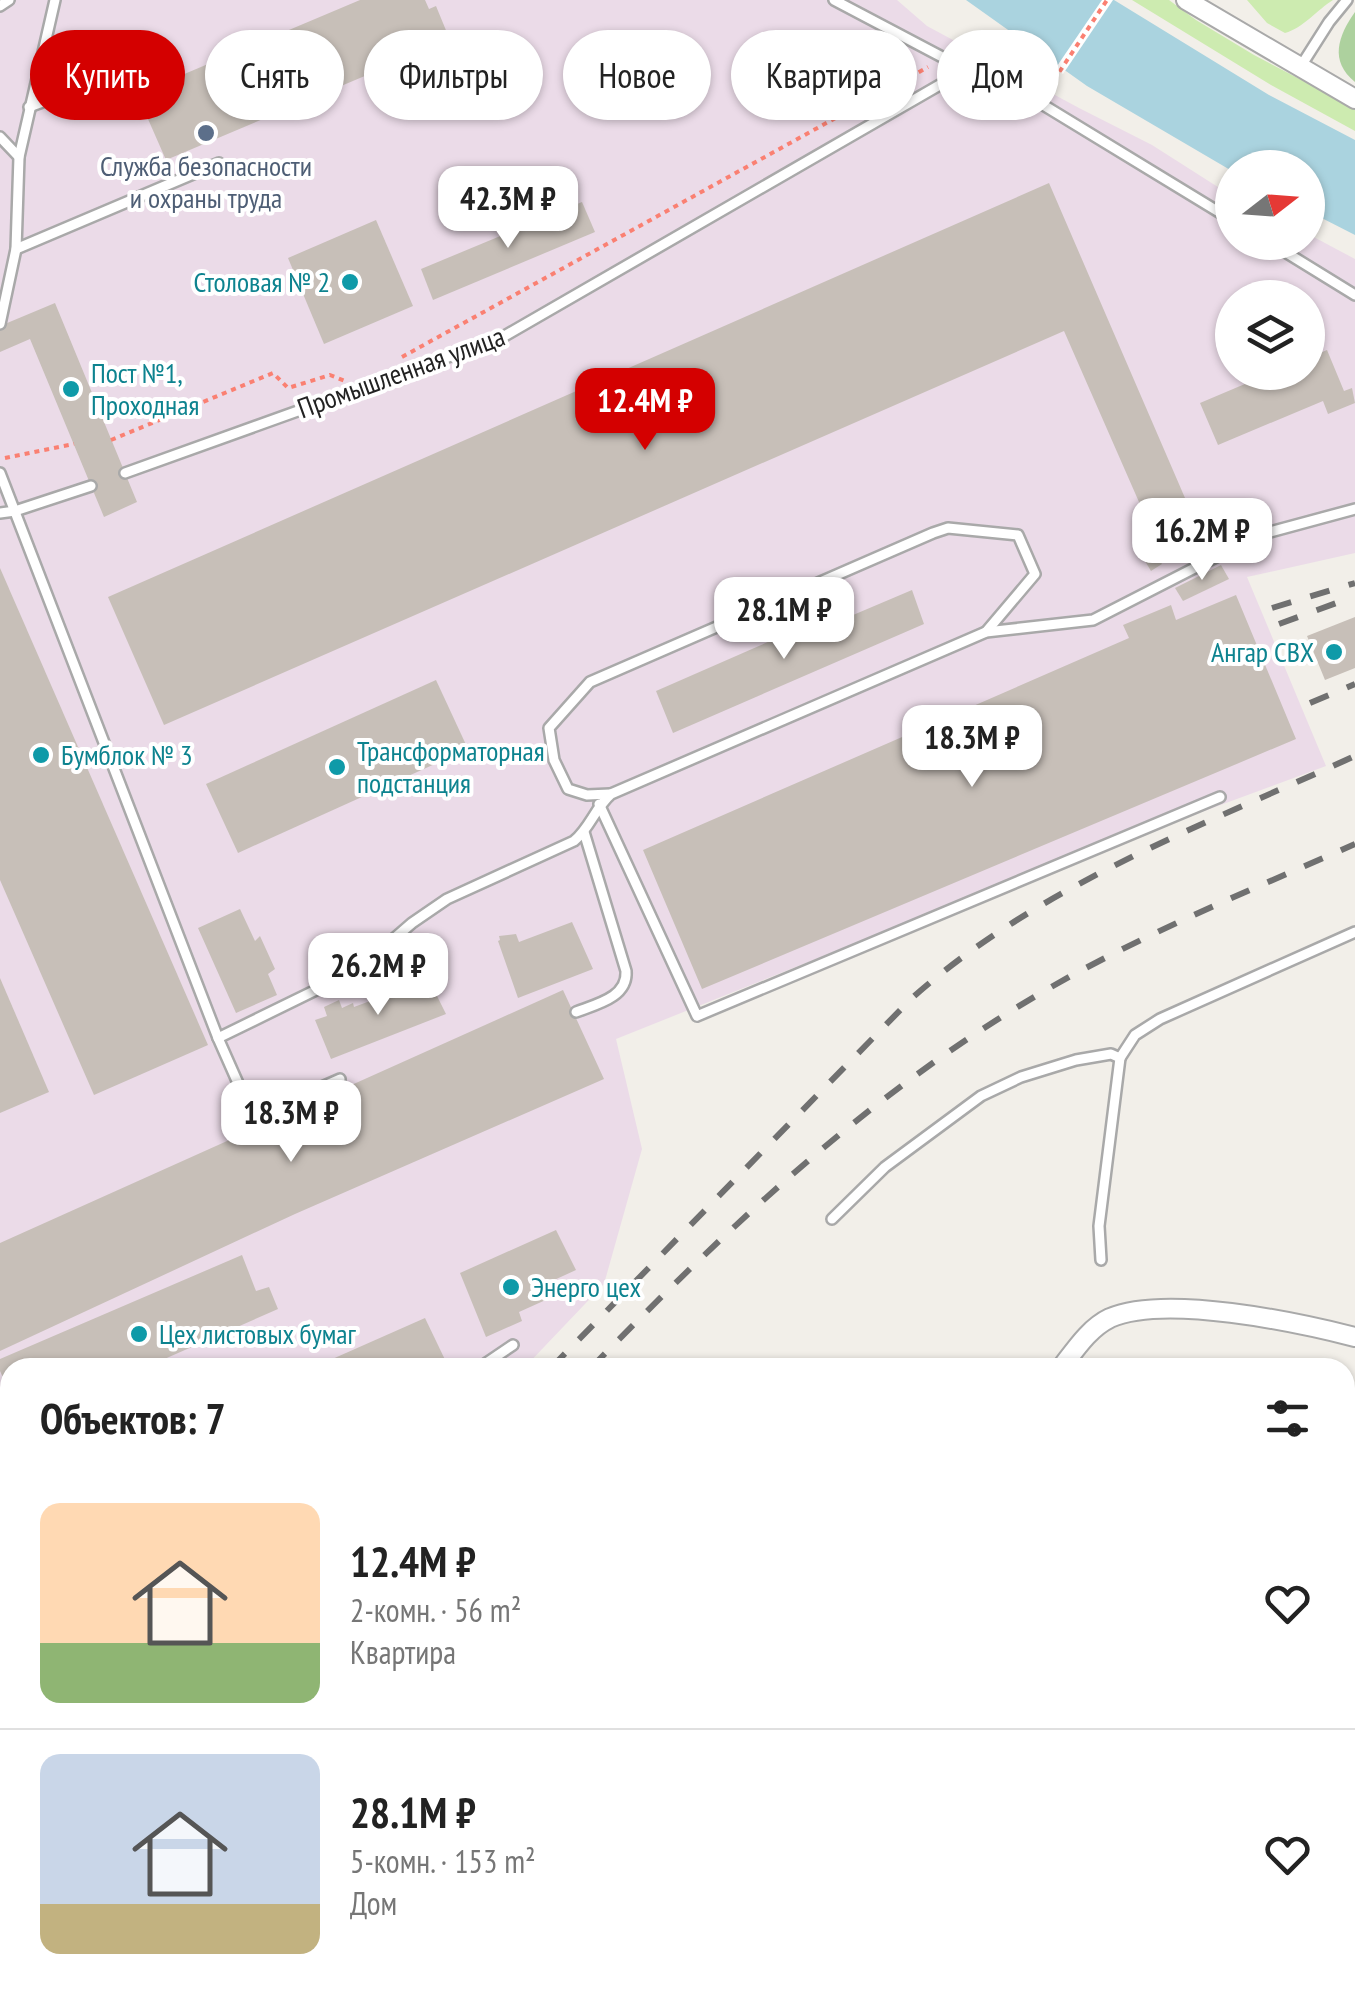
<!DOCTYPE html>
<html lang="ru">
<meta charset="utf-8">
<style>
:root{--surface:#fff;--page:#f2f2f2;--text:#222;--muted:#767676;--line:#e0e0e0;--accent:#d40000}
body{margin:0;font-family:"PT Sans Narrow",sans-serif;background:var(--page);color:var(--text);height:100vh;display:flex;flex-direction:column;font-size:38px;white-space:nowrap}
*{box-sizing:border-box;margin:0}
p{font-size:32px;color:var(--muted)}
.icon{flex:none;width:55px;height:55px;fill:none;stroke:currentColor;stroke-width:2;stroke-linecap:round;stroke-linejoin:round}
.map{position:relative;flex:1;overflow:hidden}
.panel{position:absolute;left:0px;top:1358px;width:1355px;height:642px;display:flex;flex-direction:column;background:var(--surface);border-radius:30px 30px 0 0;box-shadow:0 2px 8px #0004}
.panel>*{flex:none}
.guide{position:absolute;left:30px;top:30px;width:1295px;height:90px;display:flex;gap:20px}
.needle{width:65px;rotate:73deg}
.tools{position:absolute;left:1215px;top:150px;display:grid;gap:20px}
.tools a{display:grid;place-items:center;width:110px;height:110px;border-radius:50%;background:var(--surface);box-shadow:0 2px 8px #0004;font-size:50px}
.price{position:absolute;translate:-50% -85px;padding:0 22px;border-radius:20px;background:#fff;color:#222;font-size:32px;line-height:65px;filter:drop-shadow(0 2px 5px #0008)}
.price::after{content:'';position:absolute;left:50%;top:60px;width:30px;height:22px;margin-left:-15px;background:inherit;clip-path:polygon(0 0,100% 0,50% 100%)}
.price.current{background:var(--accent);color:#fff}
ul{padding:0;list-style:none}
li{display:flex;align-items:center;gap:30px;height:250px;padding:0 40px}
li+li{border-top:2px solid var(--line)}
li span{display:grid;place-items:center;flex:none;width:280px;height:200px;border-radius:20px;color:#555}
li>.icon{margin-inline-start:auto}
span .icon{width:120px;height:120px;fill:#fffc;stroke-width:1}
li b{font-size:42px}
h2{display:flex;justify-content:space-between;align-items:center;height:120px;padding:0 40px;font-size:42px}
.chip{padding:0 35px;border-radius:45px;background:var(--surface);box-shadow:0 2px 8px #0004;font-size:35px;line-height:90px}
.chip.current{background:var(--accent);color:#fff}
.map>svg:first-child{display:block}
</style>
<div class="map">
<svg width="1355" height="1999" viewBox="0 0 1355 1999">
<rect width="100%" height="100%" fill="#f2efe9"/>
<polygon fill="#e0dfdf" points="914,1990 1121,1990 1127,1994 1123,1999 927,1999"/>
<g fill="#ebdbe8" fill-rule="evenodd">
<path d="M0,0H897L927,26L1079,108L1152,145L1232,196V242H1308V234L1355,259V553L1247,577L1326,766L971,897L616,1039L642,1149L604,1284L525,1367L10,1368V1748L0,1757ZM1232,298H1308V372H1232Z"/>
<polygon points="10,1894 10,1990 576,1990 578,1999 0,1999 0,1903"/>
</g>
<g fill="#cdebb0">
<polygon points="1132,0 1169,0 1196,20 1254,55 1355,108 1355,131 1271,85"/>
<path d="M1247,0H1333C1317,10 1303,28 1285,33L1267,23Z"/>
</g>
<path fill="#add19e" d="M1355,12V82C1329,61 1338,36 1355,12Z"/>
<polygon fill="#aad3df" points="966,0 1114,0 1269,95 1355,140 1355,235 1308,211 1308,168 1232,168 1232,171 1087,86"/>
<polygon fill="#fff" points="1102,0 1113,0 1063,74 1055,69"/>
<g fill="#c7bfb8">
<polygon points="360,0 425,0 429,9 436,6 450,40 166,160 137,94"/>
<polygon points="1049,183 1204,542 1164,559 1064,331 164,725 108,597"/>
<polygon points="582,202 595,232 433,300 421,269"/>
<polygon points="376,220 413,306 324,344 288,258"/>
<polygon points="55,303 137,502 104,517 30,339 0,352 0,326"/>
<polygon points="1327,350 1344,391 1352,388 1355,403 1328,414 1323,401 1218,445 1200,403 1273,372 1308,372 1308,358"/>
<polygon points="1154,551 1162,564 1151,571 1142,556"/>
<polygon points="1221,565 1229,579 1183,601 1175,588"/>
<polygon points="0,568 208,1045 94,1095 0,880"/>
<polygon points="912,590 924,624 673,733 656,691 777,638 780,646"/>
<polygon points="1236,595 1296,739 702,989 643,850 1129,638 1123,625 1171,605 1176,620"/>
<polygon points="1355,617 1355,668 1325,680 1307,636"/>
<polygon points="436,680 468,749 238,853 206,784"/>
<polygon points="240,909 255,941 260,936 275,969 268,974 277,995 236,1013 198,928"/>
<polygon points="572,922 593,969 518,998 498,941 500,940 499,936 516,934 519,942"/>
<polygon points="0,978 49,1092 0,1113"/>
<polygon points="429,979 431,987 437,983 440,993 436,994 446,1014 331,1059 315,1020 327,1016 324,1007 339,1000 342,1008 353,1003 354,1007"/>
<polygon points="563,990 604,1079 295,1214 0,1351 0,1243"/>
<polygon points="556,1230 576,1270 552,1281 559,1294 519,1312 522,1321 486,1337 460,1273"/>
<polygon points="242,1255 256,1291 269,1287 278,1309 144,1368 10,1368 10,1393 0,1371 0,1359"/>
<polygon points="425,1318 449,1368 312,1368"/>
<polygon points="10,1617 10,1676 0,1680 0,1621"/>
<polygon points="251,1990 330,1990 330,1991 306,1999 254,1999"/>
<polygon points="1099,1990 1105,1990 1117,1999 1092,1999"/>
</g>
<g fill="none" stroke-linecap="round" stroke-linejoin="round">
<defs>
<g id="service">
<polyline points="834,0 944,58 976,64 1232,220"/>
<polyline points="0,6 9,0"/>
<polyline points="1301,66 1329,22 1347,0"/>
<polyline points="29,107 166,57"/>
<polyline points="0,137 19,157"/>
<polyline points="1269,242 1355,295"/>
<polyline points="16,249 219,163"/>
<polyline points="0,324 16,249 19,157 55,0"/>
<polyline points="0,473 218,1038 253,1117 340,1079"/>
<polyline points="125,473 501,338 976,64"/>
<polyline points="0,513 15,511 91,486"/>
<polyline points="610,794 587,795 568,789 554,760 549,728 590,682 933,533 948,528 1018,535 1035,574 986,632"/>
<polyline points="599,804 697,1016 1220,797"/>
<path d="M576,1012C597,1004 628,997 626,971L584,832"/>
<path d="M218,1038L359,969L412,923L447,899L574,841C590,828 595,808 611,794L986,632L1093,620L1259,535L1355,509"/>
<polyline points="1120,1058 1135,1035 1160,1019 1355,932"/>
<polyline points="832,1219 885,1167 981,1096 1021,1077 1076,1060 1111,1054 1120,1058 1099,1226 1101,1260"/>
<polyline points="479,1368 513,1345"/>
<polyline points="0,1419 10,1442"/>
<polyline points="0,1600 10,1596"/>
<polyline points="1345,1770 1355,1758"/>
<polyline points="1218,1990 1232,1999"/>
<polyline points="61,1999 62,1990"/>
<polyline points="117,1999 141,1990"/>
</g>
<g id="minor">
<polyline points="1186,0 1355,99"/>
<path d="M1061,1368C1075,1350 1089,1328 1110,1318C1165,1294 1296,1322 1355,1337"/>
<polyline points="397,1999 421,1990"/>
<polyline points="1162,1999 1168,1990"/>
</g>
</defs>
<use href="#service" stroke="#a9a9a9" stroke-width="14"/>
<use href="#minor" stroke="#a9a9a9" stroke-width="22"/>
<g stroke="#fa8072" stroke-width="4" stroke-dasharray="5 5" stroke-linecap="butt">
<polyline points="973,49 986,45 1054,80 1107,0"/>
<polyline points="402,357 928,67"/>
<polyline points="111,440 273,373 288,388 330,375 345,381"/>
<polyline points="5,458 74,444"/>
</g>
<use href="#service" stroke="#fff" stroke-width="9"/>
<use href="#minor" stroke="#fff" stroke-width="18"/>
<g stroke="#707070" stroke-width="6" stroke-dasharray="20 20" stroke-linecap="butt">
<polyline points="1272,608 1355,583"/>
<polyline points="1279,624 1350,598"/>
<polyline points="1310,703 1355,684"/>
<path d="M551,1368L912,998C1039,885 1202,826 1355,756"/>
<path d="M591,1368C730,1225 873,1090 1046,990C1145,933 1251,890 1355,844"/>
<polyline points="0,1756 10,1754"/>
<polyline points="0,1779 10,1773"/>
<polyline points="0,1861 10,1855"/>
<polyline points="0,1881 10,1874"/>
</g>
</g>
<circle fill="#5c6f8a" stroke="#fff" stroke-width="4" cx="206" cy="133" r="10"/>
<g fill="#0f9aa8" stroke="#fff" stroke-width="4">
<circle cx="350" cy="282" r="10"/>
<circle cx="71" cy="389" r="10"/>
<circle cx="1334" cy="652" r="10"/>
<circle cx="41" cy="755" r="10"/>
<circle cx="337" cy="767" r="10"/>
<circle cx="511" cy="1287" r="10"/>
<circle cx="139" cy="1334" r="10"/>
</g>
<g text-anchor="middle" stroke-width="8" stroke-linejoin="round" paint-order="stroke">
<g font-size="28" fill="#4e5e75" stroke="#fff">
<text x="206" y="176">Служба безопасности<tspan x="206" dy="32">и охраны труда</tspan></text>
</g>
<g font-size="28" fill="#0d838f" stroke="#fff" text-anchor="start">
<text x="330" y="292" text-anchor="end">Столовая № 2</text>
<text x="91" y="383">Пост №1,<tspan x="91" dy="32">Проходная</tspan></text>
<text x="1314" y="662" text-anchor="end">Ангар СВХ</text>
<text x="357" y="761">Трансформаторная<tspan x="357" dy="32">подстанция</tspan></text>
<text x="61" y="765">Бумблок № 3</text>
<text x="531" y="1297">Энерго цех</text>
<text x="159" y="1344">Цех листовых бумаг</text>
</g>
<g font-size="28" fill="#222" stroke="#fff">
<text transform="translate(401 372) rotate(-20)" y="10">Промышленная улица</text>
</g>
</g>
</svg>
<div class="tools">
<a><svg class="needle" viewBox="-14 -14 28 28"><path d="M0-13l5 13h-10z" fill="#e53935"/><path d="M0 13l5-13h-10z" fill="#767676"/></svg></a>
<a><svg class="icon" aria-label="layers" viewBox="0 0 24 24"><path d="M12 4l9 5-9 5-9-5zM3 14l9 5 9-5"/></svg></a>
</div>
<b class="price" style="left:508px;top:251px">42.3M ₽</b>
<b class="price current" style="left:645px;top:453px">12.4M ₽</b>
<b class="price" style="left:1202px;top:583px">16.2M ₽</b>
<b class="price" style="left:784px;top:662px">28.1M ₽</b>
<b class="price" style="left:972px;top:790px">18.3M ₽</b>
<b class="price" style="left:378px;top:1018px">26.2M ₽</b>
<b class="price" style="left:291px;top:1165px">18.3M ₽</b>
<div class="guide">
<a class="chip current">Купить</a>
<a class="chip">Снять</a>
<a class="chip">Фильтры</a>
<a class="chip">Новое</a>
<a class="chip">Квартира</a>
<a class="chip">Дом</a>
</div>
<section class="panel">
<h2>Объектов: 7<svg class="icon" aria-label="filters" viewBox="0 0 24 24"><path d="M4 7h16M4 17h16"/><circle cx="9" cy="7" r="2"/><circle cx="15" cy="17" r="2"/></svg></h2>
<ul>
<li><span style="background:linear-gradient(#ffd9b3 70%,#8fb573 0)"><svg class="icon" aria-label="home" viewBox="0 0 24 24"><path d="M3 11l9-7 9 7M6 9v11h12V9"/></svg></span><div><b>12.4M ₽</b><p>2-комн. · 56 m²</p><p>Квартира</p></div><svg class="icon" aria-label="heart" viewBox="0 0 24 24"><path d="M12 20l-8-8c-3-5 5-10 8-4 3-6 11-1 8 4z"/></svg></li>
<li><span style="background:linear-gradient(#c9d6e8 75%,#c2b280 0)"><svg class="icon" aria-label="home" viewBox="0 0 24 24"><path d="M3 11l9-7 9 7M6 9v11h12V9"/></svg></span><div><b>28.1M ₽</b><p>5-комн. · 153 m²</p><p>Дом</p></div><svg class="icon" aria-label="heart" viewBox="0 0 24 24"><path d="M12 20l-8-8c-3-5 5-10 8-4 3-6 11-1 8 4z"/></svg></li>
</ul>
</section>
</div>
